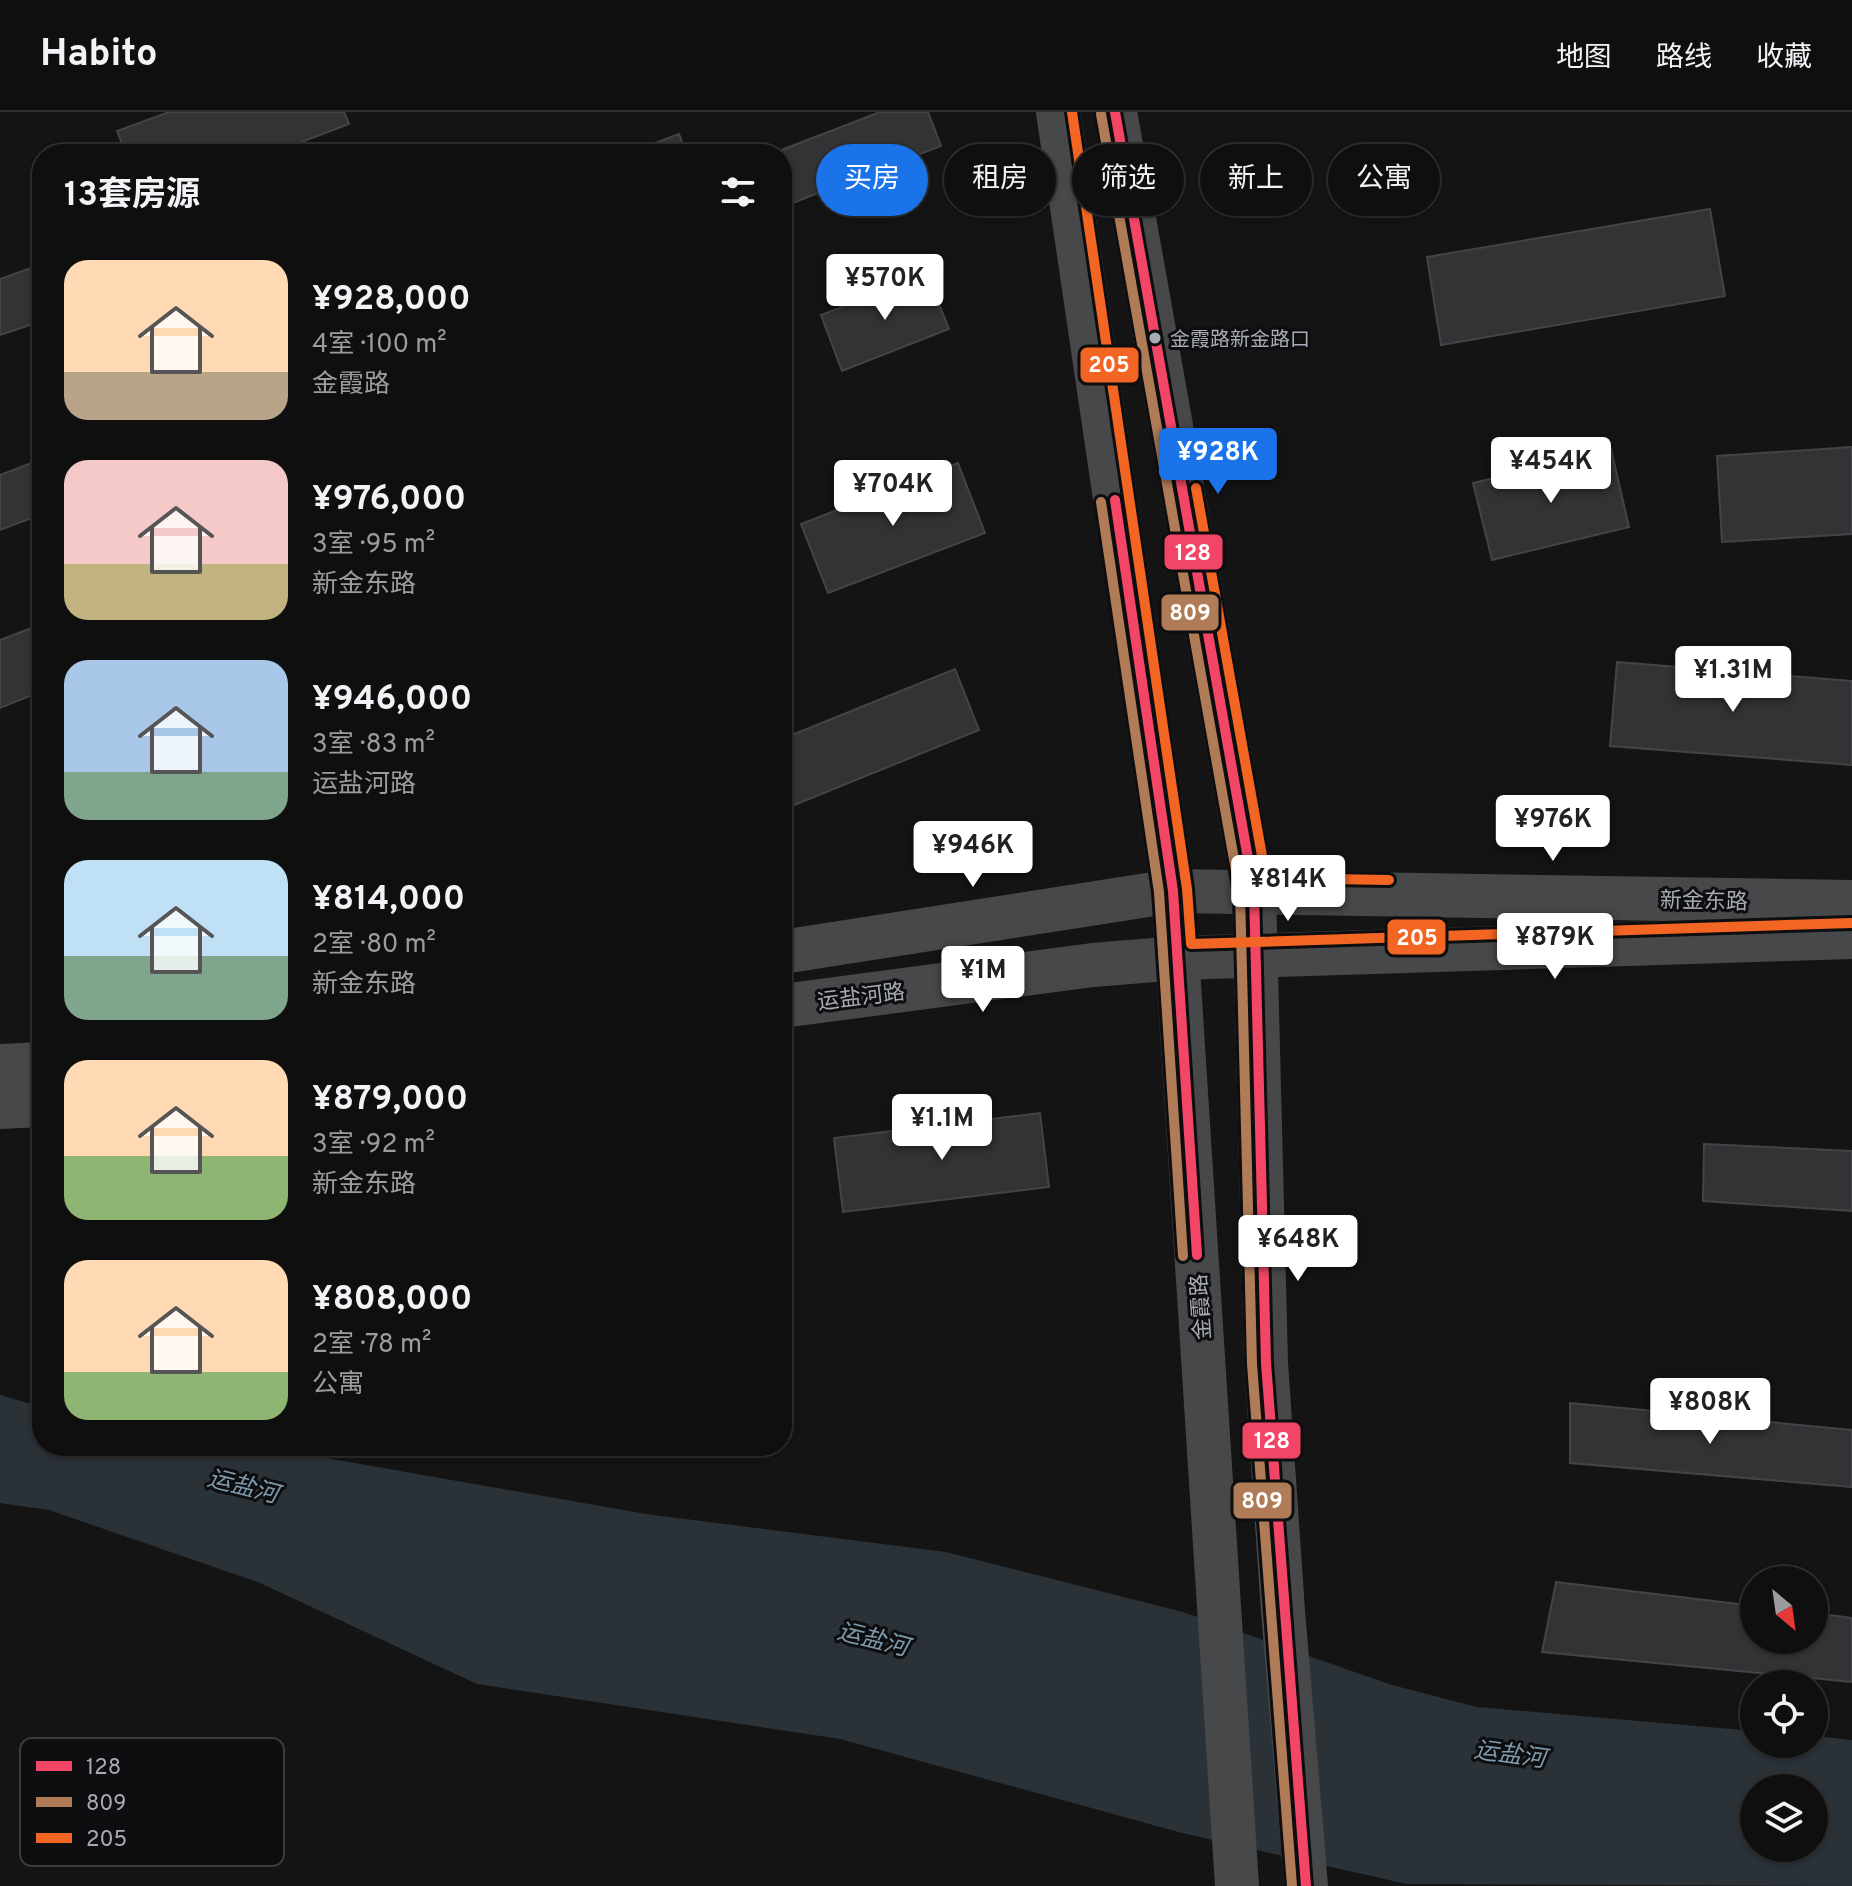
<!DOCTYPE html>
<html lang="zh">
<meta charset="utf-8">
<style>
:root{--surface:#0f0f0f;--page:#1d1d1d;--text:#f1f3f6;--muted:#9b9c9e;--line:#2f2f2f;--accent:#1a73e8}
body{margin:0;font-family:Overpass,"Noto Sans SC",sans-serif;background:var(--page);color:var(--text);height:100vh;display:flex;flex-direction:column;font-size:30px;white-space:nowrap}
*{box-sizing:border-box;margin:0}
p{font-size:26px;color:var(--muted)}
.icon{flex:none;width:44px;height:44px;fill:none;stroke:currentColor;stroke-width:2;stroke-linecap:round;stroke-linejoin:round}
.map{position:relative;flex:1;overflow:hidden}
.panel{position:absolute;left:32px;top:32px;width:760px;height:1312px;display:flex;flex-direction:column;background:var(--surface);border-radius:32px;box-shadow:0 2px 6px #0004,0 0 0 2px var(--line)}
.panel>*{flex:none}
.hud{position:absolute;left:816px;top:32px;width:760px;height:72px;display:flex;gap:16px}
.needle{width:52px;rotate:151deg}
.buttons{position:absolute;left:1740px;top:1454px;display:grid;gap:16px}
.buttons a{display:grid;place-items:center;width:88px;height:88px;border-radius:50%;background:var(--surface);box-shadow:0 2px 6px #0004,0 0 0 2px var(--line);font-size:40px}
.price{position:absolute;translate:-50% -68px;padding:0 18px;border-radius:8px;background:#fff;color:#222;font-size:26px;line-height:52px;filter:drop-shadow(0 2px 4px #0008)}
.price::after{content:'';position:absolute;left:50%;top:48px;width:24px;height:18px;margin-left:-12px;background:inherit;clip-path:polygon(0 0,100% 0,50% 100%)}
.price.active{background:var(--accent);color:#fff}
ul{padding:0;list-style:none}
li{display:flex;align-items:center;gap:24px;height:200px;padding:0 32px}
li span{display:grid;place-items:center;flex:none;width:224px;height:160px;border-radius:24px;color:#555}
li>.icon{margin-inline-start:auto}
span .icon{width:96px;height:96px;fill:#fffc;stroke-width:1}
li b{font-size:34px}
h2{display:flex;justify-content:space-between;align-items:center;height:96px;padding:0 32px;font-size:34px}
.pill{padding:0 28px;border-radius:36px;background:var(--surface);box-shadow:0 2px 6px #0004,0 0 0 2px var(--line);font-size:28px;line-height:72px}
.pill.active{background:var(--accent);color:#fff}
header{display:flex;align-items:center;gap:48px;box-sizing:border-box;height:112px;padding:0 40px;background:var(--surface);border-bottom:2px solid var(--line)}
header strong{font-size:38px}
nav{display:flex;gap:44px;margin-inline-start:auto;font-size:28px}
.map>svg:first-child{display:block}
</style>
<header>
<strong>Habito</strong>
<nav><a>地图</a><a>路线</a><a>收藏</a></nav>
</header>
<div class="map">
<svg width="1852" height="1774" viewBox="0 0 1852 1774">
<rect width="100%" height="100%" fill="#141414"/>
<path fill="#2a3137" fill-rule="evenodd" d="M0,1283L42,1295V1334H258L646,1402L946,1440L1183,1500L1392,1573L1477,1595L1754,1619V1632H1814V1624L1852,1628V1774L1406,1772L1182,1721L840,1627L477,1572L260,1471L49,1398L0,1391ZM1754,1676H1814V1736H1754Z"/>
<g fill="#333335" stroke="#434447" stroke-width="2">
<polygon points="169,0 344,0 349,12 270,42 126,42 117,19"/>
<polygon points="880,0 928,0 941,34 782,95 782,42 771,42"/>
<polygon points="679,22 687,42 626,42"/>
<polygon points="1710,97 1725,184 1441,233 1427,145"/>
<polygon points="42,152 42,209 0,223 0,167"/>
<polygon points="927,162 949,217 842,259 821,203"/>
<polygon points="1852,335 1852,422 1722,430 1717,344"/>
<polygon points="1611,337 1629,415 1492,448 1473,371"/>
<polygon points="42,347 42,402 0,418 0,363"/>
<polygon points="958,351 985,421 828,481 801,412"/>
<polygon points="42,512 42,579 0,596 0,528"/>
<polygon points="1617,550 1852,569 1852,653 1610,634"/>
<polygon points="955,557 979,618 782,698 782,627"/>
<polygon points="1040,1001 1049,1075 843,1100 834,1026"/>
<polygon points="1704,1032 1852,1039 1852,1099 1703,1089"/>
<polygon points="1570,1291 1852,1318 1852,1375 1570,1351"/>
<polygon points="1556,1470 1754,1494 1754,1528 1814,1528 1814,1501 1852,1506 1852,1570 1542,1540"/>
</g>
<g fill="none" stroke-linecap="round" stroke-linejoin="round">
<g stroke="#47484a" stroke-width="44">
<polyline points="1058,0 1173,779 1237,1774"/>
<polyline points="1115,0 1254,780 1266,1251 1283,1499 1306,1774"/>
<polyline points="782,840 1173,779 1852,790"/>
<polyline points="782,894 1093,853 1178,846 1852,825"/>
<polyline points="0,954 42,952"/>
<polyline points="0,995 42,993"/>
</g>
<defs>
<g id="bus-1">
<polyline points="1115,0 1254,780 1266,1251 1306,1774"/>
<polyline points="1115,388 1173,779 1197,1143"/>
</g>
<g id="bus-2">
<polyline points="1101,2 1240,781 1252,1252 1292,1774"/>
<polyline points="1101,390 1159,780 1183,1144"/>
</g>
<g id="bus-3">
<polyline points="1072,0 1187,777 1191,832 1852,811"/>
<polyline points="1196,376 1266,766 1389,768"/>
</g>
</defs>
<use href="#bus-1" stroke="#0e0e10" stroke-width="16"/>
<use href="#bus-2" stroke="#0e0e10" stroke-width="16"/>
<use href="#bus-3" stroke="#0e0e10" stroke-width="16"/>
<use href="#bus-1" stroke="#f34667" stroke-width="10"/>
<use href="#bus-2" stroke="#b07c57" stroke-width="10"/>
<use href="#bus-3" stroke="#f26522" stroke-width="10"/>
</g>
<circle fill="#a6abb4" stroke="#0e0e10" stroke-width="3" cx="1155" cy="226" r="7"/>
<g text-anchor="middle" stroke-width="6" stroke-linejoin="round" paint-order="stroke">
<g font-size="20" fill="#a6abb4" stroke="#0e0e10" text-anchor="start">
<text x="1170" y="234">金霞路新金路口</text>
</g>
<g font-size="22" fill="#a6abb4" stroke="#0e0e10">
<text transform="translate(1704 788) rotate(1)" y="8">新金东路</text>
<text transform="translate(861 884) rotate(-7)" y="8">运盐河路</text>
<text transform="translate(1200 1195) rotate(-94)" y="8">金霞路</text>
</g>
<g font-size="24" font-style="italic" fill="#7e9aad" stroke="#0e0e10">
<text transform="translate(243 1374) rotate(14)" y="8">运盐河</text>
<text transform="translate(873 1527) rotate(14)" y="8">运盐河</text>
<text transform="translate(1510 1642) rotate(8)" y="8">运盐河</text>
</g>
</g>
<rect x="20" y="1626" width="264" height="128" rx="12" fill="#0e0e10" stroke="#3c3d41" stroke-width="2"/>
<rect x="36" y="1649" width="36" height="10" fill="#f34667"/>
<rect x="36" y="1685" width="36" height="10" fill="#b07c57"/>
<rect x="36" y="1721" width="36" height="10" fill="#f26522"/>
<g font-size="22" fill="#a6abb4">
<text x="86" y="1662">128</text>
<text x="86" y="1698">809</text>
<text x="86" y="1734">205</text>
</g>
<g stroke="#0e0e10" stroke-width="3">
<rect x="1079" y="234" width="61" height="38" rx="8" fill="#f26522"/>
<rect x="1163" y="421" width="61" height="38" rx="8" fill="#f34667"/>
<rect x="1160" y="481" width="60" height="39" rx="8" fill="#b07c57"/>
<rect x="1386" y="806" width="61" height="38" rx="8" fill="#f26522"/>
<rect x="1241" y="1309" width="61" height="39" rx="8" fill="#f34667"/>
<rect x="1232" y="1369" width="61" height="39" rx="8" fill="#b07c57"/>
</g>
<g font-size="22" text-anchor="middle" font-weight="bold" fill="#fff">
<text x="1109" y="260">205</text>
<text x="1193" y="448">128</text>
<text x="1190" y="508">809</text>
<text x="1417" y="833">205</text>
<text x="1272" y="1336">128</text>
<text x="1262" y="1396">809</text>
</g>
</svg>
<div class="buttons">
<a><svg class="needle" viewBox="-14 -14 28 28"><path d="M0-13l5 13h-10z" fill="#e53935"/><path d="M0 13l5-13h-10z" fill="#9b9c9e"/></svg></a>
<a><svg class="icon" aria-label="locate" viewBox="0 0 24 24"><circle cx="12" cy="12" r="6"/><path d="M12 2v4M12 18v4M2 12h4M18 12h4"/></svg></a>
<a><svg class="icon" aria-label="layers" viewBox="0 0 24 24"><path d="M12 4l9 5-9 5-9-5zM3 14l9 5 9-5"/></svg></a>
</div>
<b class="price" style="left:885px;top:210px">¥570K</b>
<b class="price active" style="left:1218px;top:384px">¥928K</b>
<b class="price" style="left:1551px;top:393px">¥454K</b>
<b class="price" style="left:893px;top:416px">¥704K</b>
<b class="price" style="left:1733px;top:602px">¥1.31M</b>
<b class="price" style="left:1553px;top:751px">¥976K</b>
<b class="price" style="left:973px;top:777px">¥946K</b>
<b class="price" style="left:1288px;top:811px">¥814K</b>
<b class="price" style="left:1555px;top:869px">¥879K</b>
<b class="price" style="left:983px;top:902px">¥1M</b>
<b class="price" style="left:942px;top:1050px">¥1.1M</b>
<b class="price" style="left:1298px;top:1171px">¥648K</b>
<b class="price" style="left:1710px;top:1334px">¥808K</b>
<div class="hud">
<a class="pill active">买房</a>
<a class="pill">租房</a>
<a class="pill">筛选</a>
<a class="pill">新上</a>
<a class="pill">公寓</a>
</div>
<section class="panel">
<h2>13套房源<svg class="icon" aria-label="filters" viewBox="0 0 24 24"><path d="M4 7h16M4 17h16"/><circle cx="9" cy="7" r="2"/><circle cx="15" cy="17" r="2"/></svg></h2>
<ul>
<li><span style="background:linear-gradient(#ffd9b3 70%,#b9a48a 0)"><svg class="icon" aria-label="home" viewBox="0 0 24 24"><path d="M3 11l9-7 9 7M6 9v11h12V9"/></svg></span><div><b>¥928,000</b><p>4室 · 100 m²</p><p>金霞路</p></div></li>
<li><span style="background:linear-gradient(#f6c9c9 65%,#c2b280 0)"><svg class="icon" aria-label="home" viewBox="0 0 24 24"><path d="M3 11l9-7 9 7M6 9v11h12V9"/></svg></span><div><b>¥976,000</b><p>3室 · 95 m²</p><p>新金东路</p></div></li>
<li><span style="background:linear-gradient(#a9c7e8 70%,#7fa58c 0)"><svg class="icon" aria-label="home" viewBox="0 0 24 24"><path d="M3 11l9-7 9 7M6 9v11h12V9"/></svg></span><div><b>¥946,000</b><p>3室 · 83 m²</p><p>运盐河路</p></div></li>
<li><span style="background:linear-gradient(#bfe0f5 60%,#7fa58c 0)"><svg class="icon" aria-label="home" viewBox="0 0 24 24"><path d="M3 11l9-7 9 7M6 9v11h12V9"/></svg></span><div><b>¥814,000</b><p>2室 · 80 m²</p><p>新金东路</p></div></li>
<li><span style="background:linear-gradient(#ffd9b3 60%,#8fb573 0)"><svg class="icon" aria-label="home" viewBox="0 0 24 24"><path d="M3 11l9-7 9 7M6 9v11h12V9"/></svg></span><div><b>¥879,000</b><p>3室 · 92 m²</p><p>新金东路</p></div></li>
<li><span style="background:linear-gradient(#ffd9b3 70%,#8fb573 0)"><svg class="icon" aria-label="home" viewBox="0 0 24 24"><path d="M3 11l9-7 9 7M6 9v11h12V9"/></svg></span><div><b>¥808,000</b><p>2室 · 78 m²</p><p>公寓</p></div></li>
</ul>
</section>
</div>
